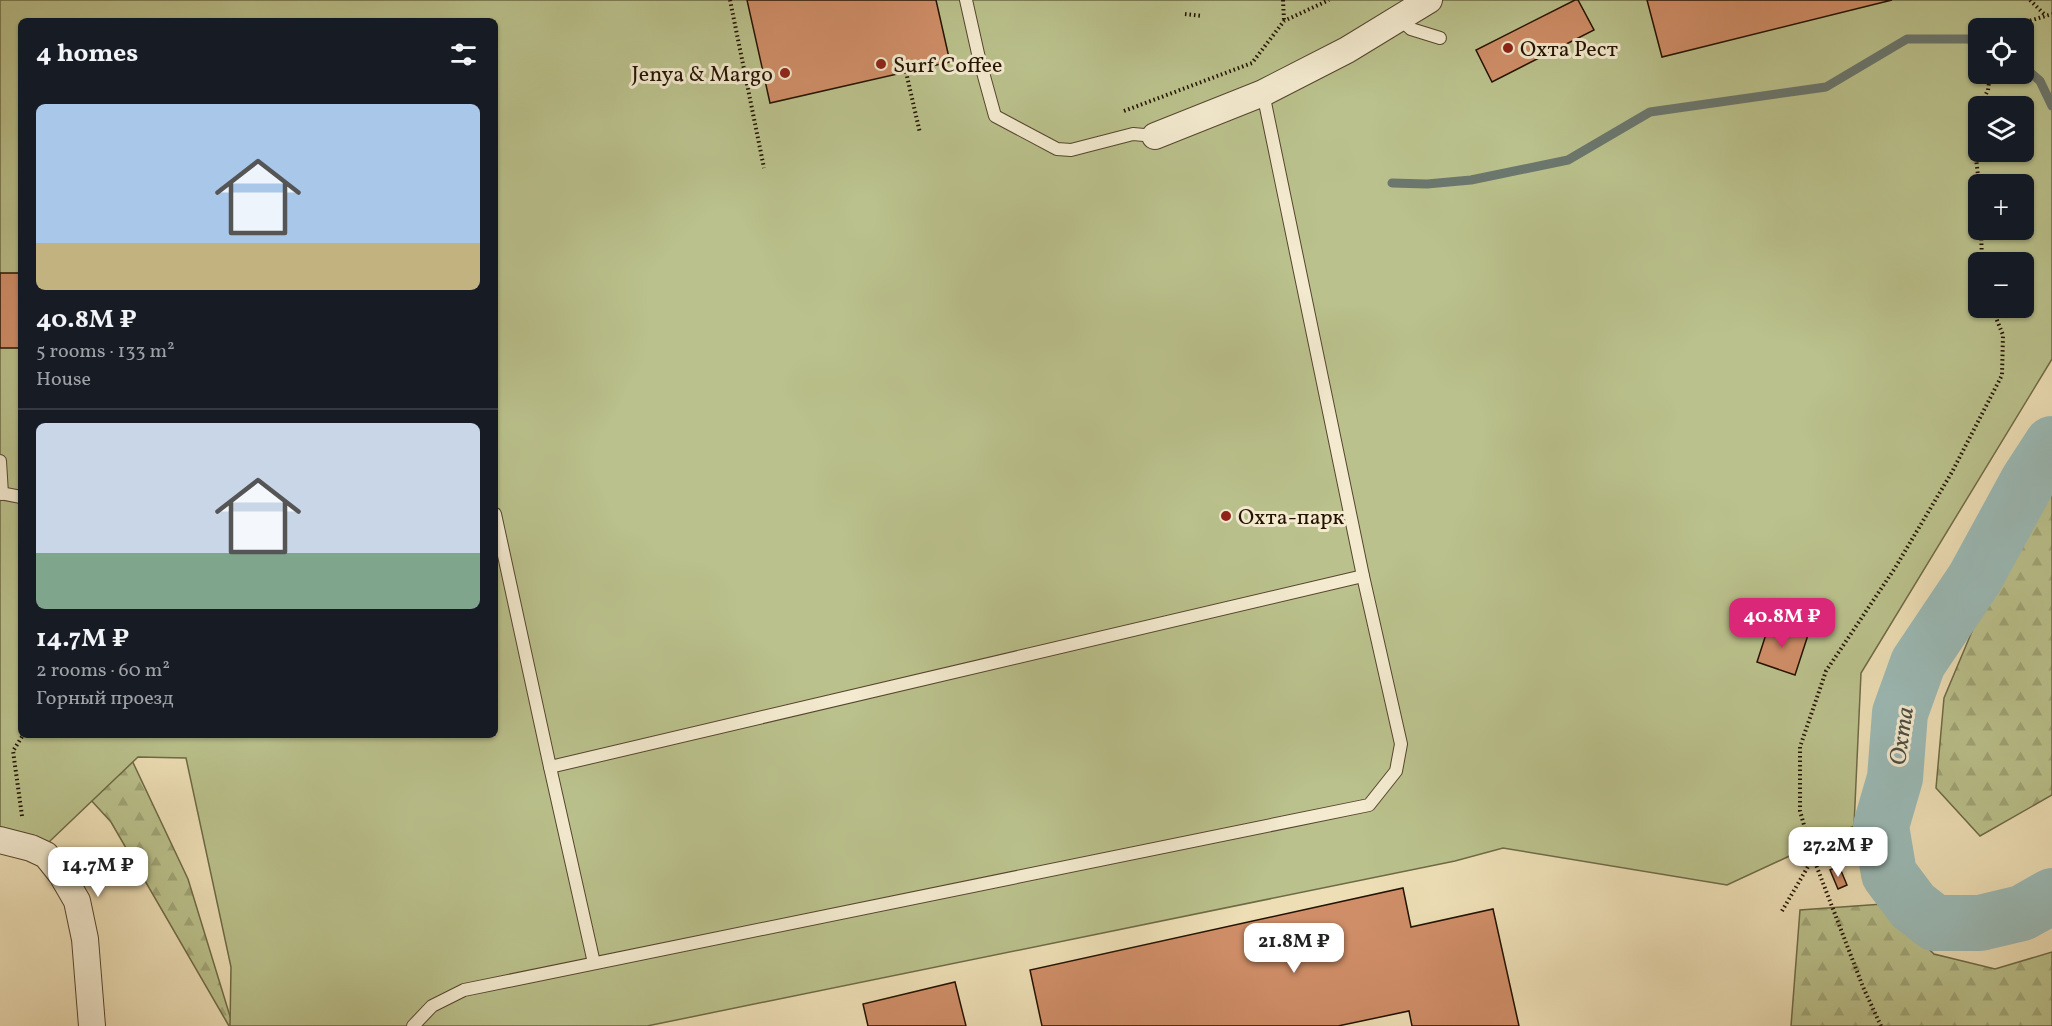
<!DOCTYPE html>
<meta charset="utf-8">
<style>
:root{--surface:#171b24;--page:#242831;--text:#f1f3f6;--muted:#9ea1a6;--line:#363941;--accent:#db2777}
body{margin:0;font-family:Vollkorn,serif;background:var(--page);color:var(--text);height:100vh;display:flex;flex-direction:column;font-size:22px;white-space:nowrap}
*{box-sizing:border-box;margin:0}
p{font-size:20px;color:var(--muted)}
.icon{flex:none;width:33px;height:33px;fill:none;stroke:currentColor;stroke-width:2;stroke-linecap:round;stroke-linejoin:round}
.map{position:relative;flex:1;overflow:hidden}
.details{position:absolute;left:18px;top:18px;width:480px;height:720px;display:flex;flex-direction:column;background:var(--surface);border-radius:9px;box-shadow:0 2px 4px #0004}
.details>*{flex:none}
.controls{position:absolute;left:1968px;top:18px;display:grid;gap:12px}
.controls a{display:grid;place-items:center;width:66px;height:66px;border-radius:9px;background:var(--surface);box-shadow:0 2px 4px #0004;font-size:30px}
.price{position:absolute;translate:-50% -51px;padding:0 14px;border-radius:12px;background:#fff;color:#222;font-size:20px;line-height:39px;filter:drop-shadow(0 2px 3px #0008)}
.price::after{content:'';position:absolute;left:50%;top:36px;width:18px;height:14px;margin-left:-9px;background:inherit;clip-path:polygon(0 0,100% 0,50% 100%)}
.price.current{background:var(--accent);color:#fff}
ul{padding:0;list-style:none}
li{display:grid;align-content:center;gap:12px;height:318px;padding:0 18px}
li+li{border-top:2px solid var(--line)}
li span{display:grid;place-items:center;height:186px;border-radius:9px;color:#555}
li>.icon{margin-inline-start:auto}
span .icon{width:108px;height:108px;fill:#fffc;stroke-width:1}
li b{font-size:26px}
h2{display:flex;justify-content:space-between;align-items:center;height:72px;padding:0 18px;font-size:26px}
.map>svg:first-child{display:block}
</style>
<div class="map">
<svg width="2052" height="1026" viewBox="0 0 2052 1026">
<defs>
<pattern id="forest-firs" width="22" height="20" patternUnits="userSpaceOnUse" patternTransform="scale(1.5)"><rect width="22" height="20" fill="#bac18c"/><path d="M5 1l3.5 6h-7zM16 11l3.5 6h-7z" fill="#a0a577"/></pattern>
</defs>
<rect width="100%" height="100%" fill="#eddeb5"/>
<filter id="stains"><feTurbulence type="fractalNoise" baseFrequency=".00333" numOctaves="4"/><feColorMatrix values="0 0 0 0 .2 0 0 0 0 .09 0 0 0 0 .02 0 0 0 .5 -.17"/></filter>
<radialGradient id="worn" r=".72"><stop offset=".6" stop-color="#630" stop-opacity="0"/><stop offset="1" stop-color="#630" stop-opacity=".3"/></radialGradient>
<g fill="url(#forest-firs)" stroke="#6e6a46" stroke-width="1.5">
<polygon points="2052,479 2052,795 1980,836 1936,788 1944,698 1986,598"/>
<polygon points="0,581 21,735 120,735 188,879 233,1026 229,1026 111,822 68,775 0,835"/>
<polygon points="1883,904 1934,954 1995,969 2052,952 2052,1026 1791,1026 1800,910"/>
</g>
<path fill="#bac18c" stroke="#6e6a46" stroke-width="1.5" fill-rule="evenodd" d="M0,0H2052V359L1861,673L1854,826L1727,885L1503,848L1455,861L647,1026H230L231,967L186,758L138,757L49,842L0,827ZM21,21H495V735H21ZM1978,28H2024V74H1978ZM1978,106H2024V152H1978ZM1978,184H2024V230H1978ZM1978,262H2024V308H1978Z"/>
<g fill="none" stroke-linecap="round" stroke-linejoin="round">
<g stroke="#6b776e" stroke-width="9">
<polyline points="2024,67 2040,81 2052,106"/>
<polyline points="1392,183 1427,184 1471,180 1568,160 1650,112 1826,87 1907,39 1968,39 1978,44"/>
</g>
<polyline stroke="#9bbab6" stroke-width="56" points="2052,444 2028,481 1975,578 1918,663 1900,713 1895,778 1881,826 1889,874 1913,906 1935,923 1980,923 2022,913 2052,896"/>
</g>
<g fill="#cf8e68" stroke="#231201" stroke-width="1.5">
<polygon points="747,0 936,0 950,62 770,103"/>
<polygon points="1575,0 1578,0 1594,30 1492,82 1476,50"/>
<polygon points="1647,0 1892,0 1662,57"/>
<rect x="0" y="273" width="21" height="75"/>
<polygon points="1770,622 1808,635 1795,675 1757,662"/>
<polygon points="1839,866 1847,885 1838,889 1830,870"/>
<polygon points="1403,888 1411,927 1493,909 1519,1026 1412,1026 1409,1011 1338,1026 1042,1026 1030,970"/>
<polygon points="955,982 966,1026 868,1026 863,1004"/>
</g>
<g fill="none" stroke-linecap="round" stroke-linejoin="round">
<defs>
<g id="service">
<polyline points="966,0 979,58 995,116 1057,149 1071,150 1133,134 1155,136"/>
<polyline points="1400,19 1411,29 1440,38"/>
<polyline points="0,461 2,494"/>
<polyline points="0,493 21,497"/>
<polyline points="495,514 550,767 1363,576"/>
<polyline points="550,767 594,963"/>
<polyline points="413,1026 432,1006 464,990 1369,805 1396,771 1401,744 1363,576 1263,93"/>
</g>
<g id="minor">
<polyline points="1155,136 1263,93 1347,50 1429,0"/>
<polyline points="0,840 31,848 46,855 62,875 77,901 85,939 92,1026"/>
</g>
</defs>
<use href="#service" stroke="#56452e" stroke-width="14"/>
<use href="#minor" stroke="#56452e" stroke-width="28"/>
<g stroke="#231201" stroke-width="4" stroke-dasharray="1.5 3" stroke-linecap="butt">
<polyline points="730,0 764,168"/>
<polyline points="1283,0 1284,21"/>
<polyline points="2030,0 2046,16"/>
<polyline points="1185,14 1202,16"/>
<polyline points="2014,28 2019,24 2052,14"/>
<polyline points="906,72 920,133"/>
<polyline points="1980,106 1988,90 1990,74"/>
<polyline points="1978,110 1972,124 1979,184"/>
<polyline points="1124,111 1252,63 1284,21 1329,0"/>
<polyline points="1981,230 1982,262"/>
<polyline points="22,816 13,751 23,735"/>
<polyline points="1782,911 1813,858"/>
<polyline points="1881,1026 1863,987 1813,857 1800,811 1800,747 1826,671 1895,568 1952,472 2002,375 2003,335 1992,308"/>
</g>
<use href="#service" stroke="#f3eacf" stroke-width="12"/>
<use href="#minor" stroke="#f3eacf" stroke-width="26"/>
</g>
<g fill="#8f2418" stroke="#f3eacf" stroke-width="2">
<circle cx="1508" cy="48" r="6"/>
<circle cx="881" cy="64" r="6"/>
<circle cx="785" cy="73" r="6"/>
<circle cx="1226" cy="516" r="6"/>
</g>
<g text-anchor="middle" stroke-width="6" stroke-linejoin="round" paint-order="stroke">
<g font-size="22" fill="#231201" stroke="#f3eacf" text-anchor="start">
<text x="1520" y="56">Охта Рест</text>
<text x="893" y="72">Surf Coffee</text>
<text x="773" y="81" text-anchor="end">Jenya &amp; Margo</text>
<text x="1238" y="524">Охта-парк</text>
</g>
<g font-size="24" font-style="italic" fill="#4d4d40" stroke="#f3eacf">
<text transform="translate(1901 736) rotate(-82)" y="8">Охта</text>
</g>
</g>
<rect width="100%" height="100%" filter="url(#stains)"/>
<rect width="100%" height="100%" fill="url(#worn)"/>
</svg>
<div class="controls">
<a><svg class="icon" aria-label="locate" viewBox="0 0 24 24"><circle cx="12" cy="12" r="6"/><path d="M12 2v4M12 18v4M2 12h4M18 12h4"/></svg></a>
<a><svg class="icon" aria-label="layers" viewBox="0 0 24 24"><path d="M12 4l9 5-9 5-9-5zM3 14l9 5 9-5"/></svg></a>
<a>+</a>
<a>−</a>
</div>
<b class="price current" style="left:1782px;top:649px">40.8M ₽</b>
<b class="price" style="left:1838px;top:878px">27.2M ₽</b>
<b class="price" style="left:98px;top:898px">14.7M ₽</b>
<b class="price" style="left:1294px;top:974px">21.8M ₽</b>
<section class="details">
<h2>4 homes<svg class="icon" aria-label="filters" viewBox="0 0 24 24"><path d="M4 7h16M4 17h16"/><circle cx="9" cy="7" r="2"/><circle cx="15" cy="17" r="2"/></svg></h2>
<ul>
<li><span style="background:linear-gradient(#a9c7e8 75%,#c2b280 0)"><svg class="icon" aria-label="home" viewBox="0 0 24 24"><path d="M3 11l9-7 9 7M6 9v11h12V9"/></svg></span><div><b>40.8M ₽</b><p>5 rooms · 133 m²</p><p>House</p></div></li>
<li><span style="background:linear-gradient(#c9d6e8 70%,#7fa58c 0)"><svg class="icon" aria-label="home" viewBox="0 0 24 24"><path d="M3 11l9-7 9 7M6 9v11h12V9"/></svg></span><div><b>14.7M ₽</b><p>2 rooms · 60 m²</p><p>Горный проезд</p></div></li>
</ul>
</section>
</div>
